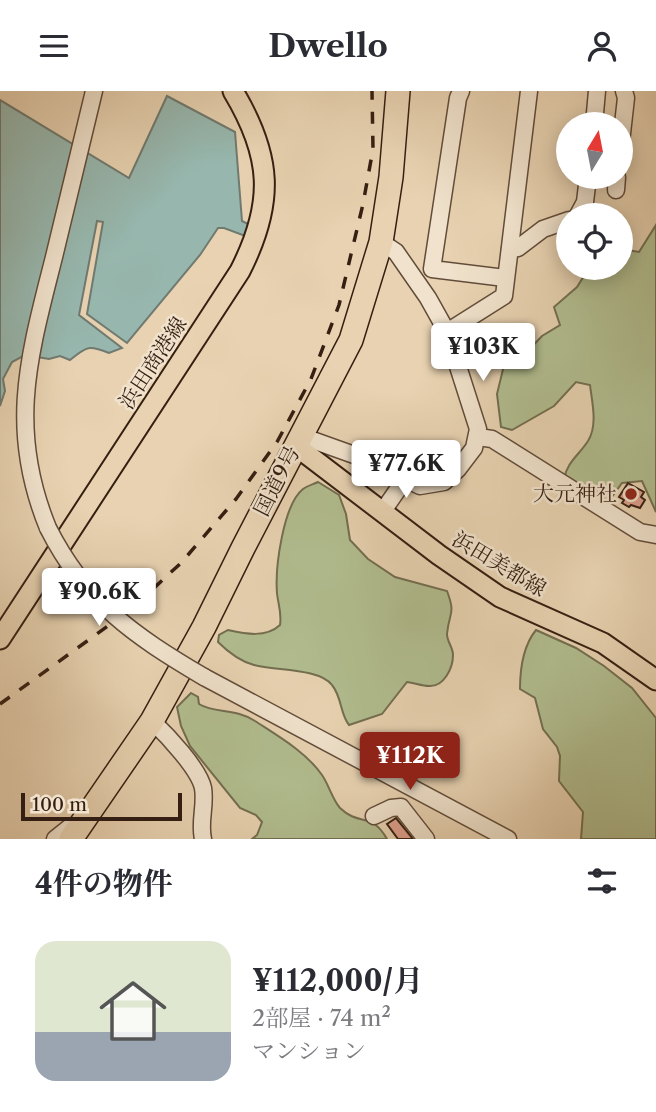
<!DOCTYPE html>
<html lang="ja">
<meta charset="utf-8">
<style>
:root{--surface:#fff;--page:#f2f2f3;--text:#2b2b33;--muted:#7c7c81;--line:#e1e1e2;--accent:#8f2418}
body{margin:0;font-family:"Libre Caslon Text","Noto Serif JP",serif;background:var(--page);color:var(--text);height:100vh;display:flex;flex-direction:column;font-size:26px;white-space:nowrap}
*{box-sizing:border-box;margin:0}
p{font-size:23px;color:var(--muted)}
.icon{flex:none;width:38px;height:38px;fill:none;stroke:currentColor;stroke-width:2;stroke-linecap:round;stroke-linejoin:round}
.map{position:relative;height:748px;overflow:hidden}
.details{display:flex;flex-direction:column;background:var(--surface);flex:1}
.details>*{flex:none}
.needle{width:46px;rotate:10deg}
.buttons{position:absolute;left:556px;top:21px;display:grid;gap:14px}
.buttons a{display:grid;place-items:center;width:77px;height:77px;border-radius:50%;background:var(--surface);box-shadow:0 4px 18px #0003;font-size:35px}
.scale{position:absolute;left:21px;bottom:18px;width:161px;box-sizing:border-box;padding-left:7px;border:4px solid #351f12;border-top:0;font-size:19px;line-height:24px;white-space:nowrap;color:#351f12;-webkit-text-stroke:5px #f0e2cc;paint-order:stroke}
.price{position:absolute;translate:-50% -60px;padding:0 16px;border-radius:7px;background:#fff;color:#222;font-size:23px;line-height:46px;filter:drop-shadow(0 2px 4px #0008)}
.price::after{content:'';position:absolute;left:50%;top:42px;width:21px;height:16px;margin-left:-10px;background:inherit;clip-path:polygon(0 0,100% 0,50% 100%)}
.price.selected{background:var(--accent);color:#fff}
ul{padding:0;list-style:none}
li{display:flex;align-items:center;gap:21px;height:175px;padding:0 35px}
li+li{border-top:2px solid var(--line)}
li span{display:grid;place-items:center;flex:none;width:196px;height:140px;border-radius:21px;color:#555}
li>.icon{margin-inline-start:auto}
span .icon{width:84px;height:84px;fill:#fffc;stroke-width:1}
li b{font-size:30px}
h2{display:flex;justify-content:space-between;align-items:center;height:84px;padding:0 35px;font-size:30px}
header{display:flex;justify-content:space-between;align-items:center;height:91px;padding:0 35px;background:var(--surface);font-size:32px;font-weight:800}
.map>svg:first-child{display:block}
</style>
<header><svg class="icon" aria-label="menu" viewBox="0 0 24 24"><path d="M4 6h16M4 12h16M4 18h16"/></svg>Dwello<svg class="icon" aria-label="person" viewBox="0 0 24 24"><circle cx="12" cy="8" r="4"/><path d="M4 21q1-7 8-7t8 7"/></svg></header>
<div class="map">
<svg width="656" height="748" viewBox="0 0 656 748">
<rect width="100%" height="100%" fill="#e8d2b1"/>
<filter id="stains"><feTurbulence type="fractalNoise" baseFrequency=".00286" numOctaves="4"/><feColorMatrix values="0 0 0 0 .2 0 0 0 0 .09 0 0 0 0 .02 0 0 0 .5 -.17"/></filter>
<radialGradient id="worn" r=".72"><stop offset=".6" stop-color="#630" stop-opacity="0"/><stop offset="1" stop-color="#630" stop-opacity=".3"/></radialGradient>
<g fill="#b1bd8f" stroke="#736e50" stroke-width="2">
<path d="M656,134V421L642,390L622,392L606,414L564,388C567,371 579,364 588,350C598,334 592,311 590,294L576,291L554,315L512,339L501,336L497,303L505,270L525,263L542,245L560,234L554,216L577,196L589,177H621V158L639,161Z"/>
<path d="M318,391L339,404L346,423L350,449L368,468L395,486L447,500C456,524 449,521 447,543C447,551 453,556 453,564C453,577 444,596 429,595C422,595 415,592 407,591L382,623L349,634C340,623 342,606 332,594C319,577 275,580 254,574C239,570 228,561 218,551L219,544L228,539C246,543 266,547 280,534C282,522 278,513 277,502C275,477 283,414 303,398C307,395 314,393 318,391Z"/>
<path d="M536,539L576,557L604,575L632,597L656,627V748H581L583,721L559,690L560,665L557,656L543,638L535,607L520,598C520,577 523,555 536,539Z"/>
<path d="M191,602L198,606L199,613C215,623 236,617 255,630C278,645 306,661 322,684C329,694 332,708 340,717C360,736 371,720 387,748H252L257,744L262,731L256,724L240,717L190,655L181,635L177,616Z"/>
</g>
<path fill="#97b7ae" stroke="#707a70" stroke-width="2" d="M167,5L235,41L242,130L252,135L248,146L224,137H218L200,164L127,252L87,223L103,131L97,130L79,224L122,257L109,262C89,254 87,255 70,269L60,265L49,268L25,264L12,271L3,288L5,300L0,315V9L129,87Z"/>
<g fill="#de9f8c" stroke="#351f12" stroke-width="2">
<polygon points="628,392 644,401 641,406 645,409 640,417 631,414 629,416 622,412 624,409 619,406"/>
<polygon points="396,727 413,748 398,748 387,733"/>
</g>
<g fill="none" stroke-linecap="round" stroke-linejoin="round">
<defs>
<g id="minor">
<polyline points="461,0 458,7 432,178 505,187"/>
<polyline points="594,33 597,0"/>
<polyline points="621,51 626,7 624,0"/>
<polyline points="616,99 617,86"/>
<polyline points="578,124 585,111 588,86"/>
<polyline points="510,158 518,157 543,138 569,129"/>
<polyline points="447,241 504,205 529,0"/>
<polyline points="301,345 357,365 420,395 444,391 458,378 474,357 478,338 447,241 428,207 396,161 381,151"/>
<polyline points="478,346 492,348 640,441 656,444"/>
<polyline points="383,420 405,388"/>
<path d="M48,437C7,337 29,265 54,166C67,111 81,55 94,0"/>
<polyline points="204,586 508,748"/>
<path d="M152,630C167,644 199,678 203,697C206,714 199,731 203,748"/>
<polyline points="374,725 391,717 401,716 426,748"/>
<polyline points="55,748 70,736 78,736"/>
</g>
<g id="major">
<polyline points="296,355 439,464 500,506 603,552 656,589"/>
<path d="M0,548L240,180C275,111 272,65 233,0"/>
</g>
<polyline id="highway" points="71,748 152,630 204,536 243,457 351,249 381,151 391,86 398,0"/>
</defs>
<use href="#minor" stroke="#624c3a" stroke-width="19"/>
<use href="#major" stroke="#351f12" stroke-width="23"/>
<use href="#highway" stroke="#351f12" stroke-width="26"/>
<use href="#minor" stroke="#f0e2cc" stroke-width="16"/>
<use href="#major" stroke="#e8d2b1" stroke-width="19"/>
<use href="#highway" stroke="#e8d2b1" stroke-width="23"/>
<polyline stroke="#351f12" stroke-width="3.5" stroke-dasharray="12 12" stroke-linecap="butt" points="0,613 130,519 181,472 236,408 277,351 311,288 339,214 363,113 373,58 372,0"/>
<defs>
<path id="minor-bridge" d="M48,437C86,512 133,544 204,586"/>
</defs>
<use href="#minor-bridge" stroke="#624c3a" stroke-width="19" stroke-linecap="butt"/>
<use href="#minor-bridge" stroke="#f0e2cc" stroke-width="16"/>
</g>
<circle fill="#8f2418" stroke="#f0e2cc" stroke-width="2.5" cx="631" cy="403" r="7"/>
<g text-anchor="middle" stroke-width="5" stroke-linejoin="round" paint-order="stroke">
<g font-size="21" fill="#351f12" stroke="#f0e2cc">
<text transform="translate(153 272) rotate(-57)" y="7">浜田商港線</text>
<text transform="translate(277 390) rotate(-63)" y="7">国道9号</text>
<text transform="translate(499 473) rotate(31)" y="7">浜田美都線</text>
</g>
<g font-size="21" fill="#351f12" stroke="#f0e2cc" text-anchor="end">
<text x="617" y="410">大元神社</text>
</g>
</g>
<rect width="100%" height="100%" filter="url(#stains)"/>
<rect width="100%" height="100%" fill="url(#worn)"/>
</svg>
<div class="buttons">
<a><svg class="needle" viewBox="-14 -14 28 28"><path d="M0-13l5 13h-10z" fill="#e53935"/><path d="M0 13l5-13h-10z" fill="#7c7c81"/></svg></a>
<a><svg class="icon" aria-label="locate" viewBox="0 0 24 24"><circle cx="12" cy="12" r="6"/><path d="M12 2v4M12 18v4M2 12h4M18 12h4"/></svg></a>
</div>
<div class="scale">100 m</div>
<b class="price" style="left:483px;top:292px">¥103K</b>
<b class="price" style="left:406px;top:409px">¥77.6K</b>
<b class="price" style="left:99px;top:537px">¥90.6K</b>
<b class="price selected" style="left:410px;top:701px">¥112K</b>
</div>
<section class="details">
<h2>4件の物件<svg class="icon" aria-label="filters" viewBox="0 0 24 24"><path d="M4 7h16M4 17h16"/><circle cx="9" cy="7" r="2"/><circle cx="15" cy="17" r="2"/></svg></h2>
<ul>
<li><span style="background:linear-gradient(#dfe7d0 65%,#9aa5b1 0)"><svg class="icon" aria-label="home" viewBox="0 0 24 24"><path d="M3 11l9-7 9 7M6 9v11h12V9"/></svg></span><div><b>¥112,000/月</b><p>2部屋 · 74 m²</p><p>マンション</p></div></li>
</ul>
</section>
